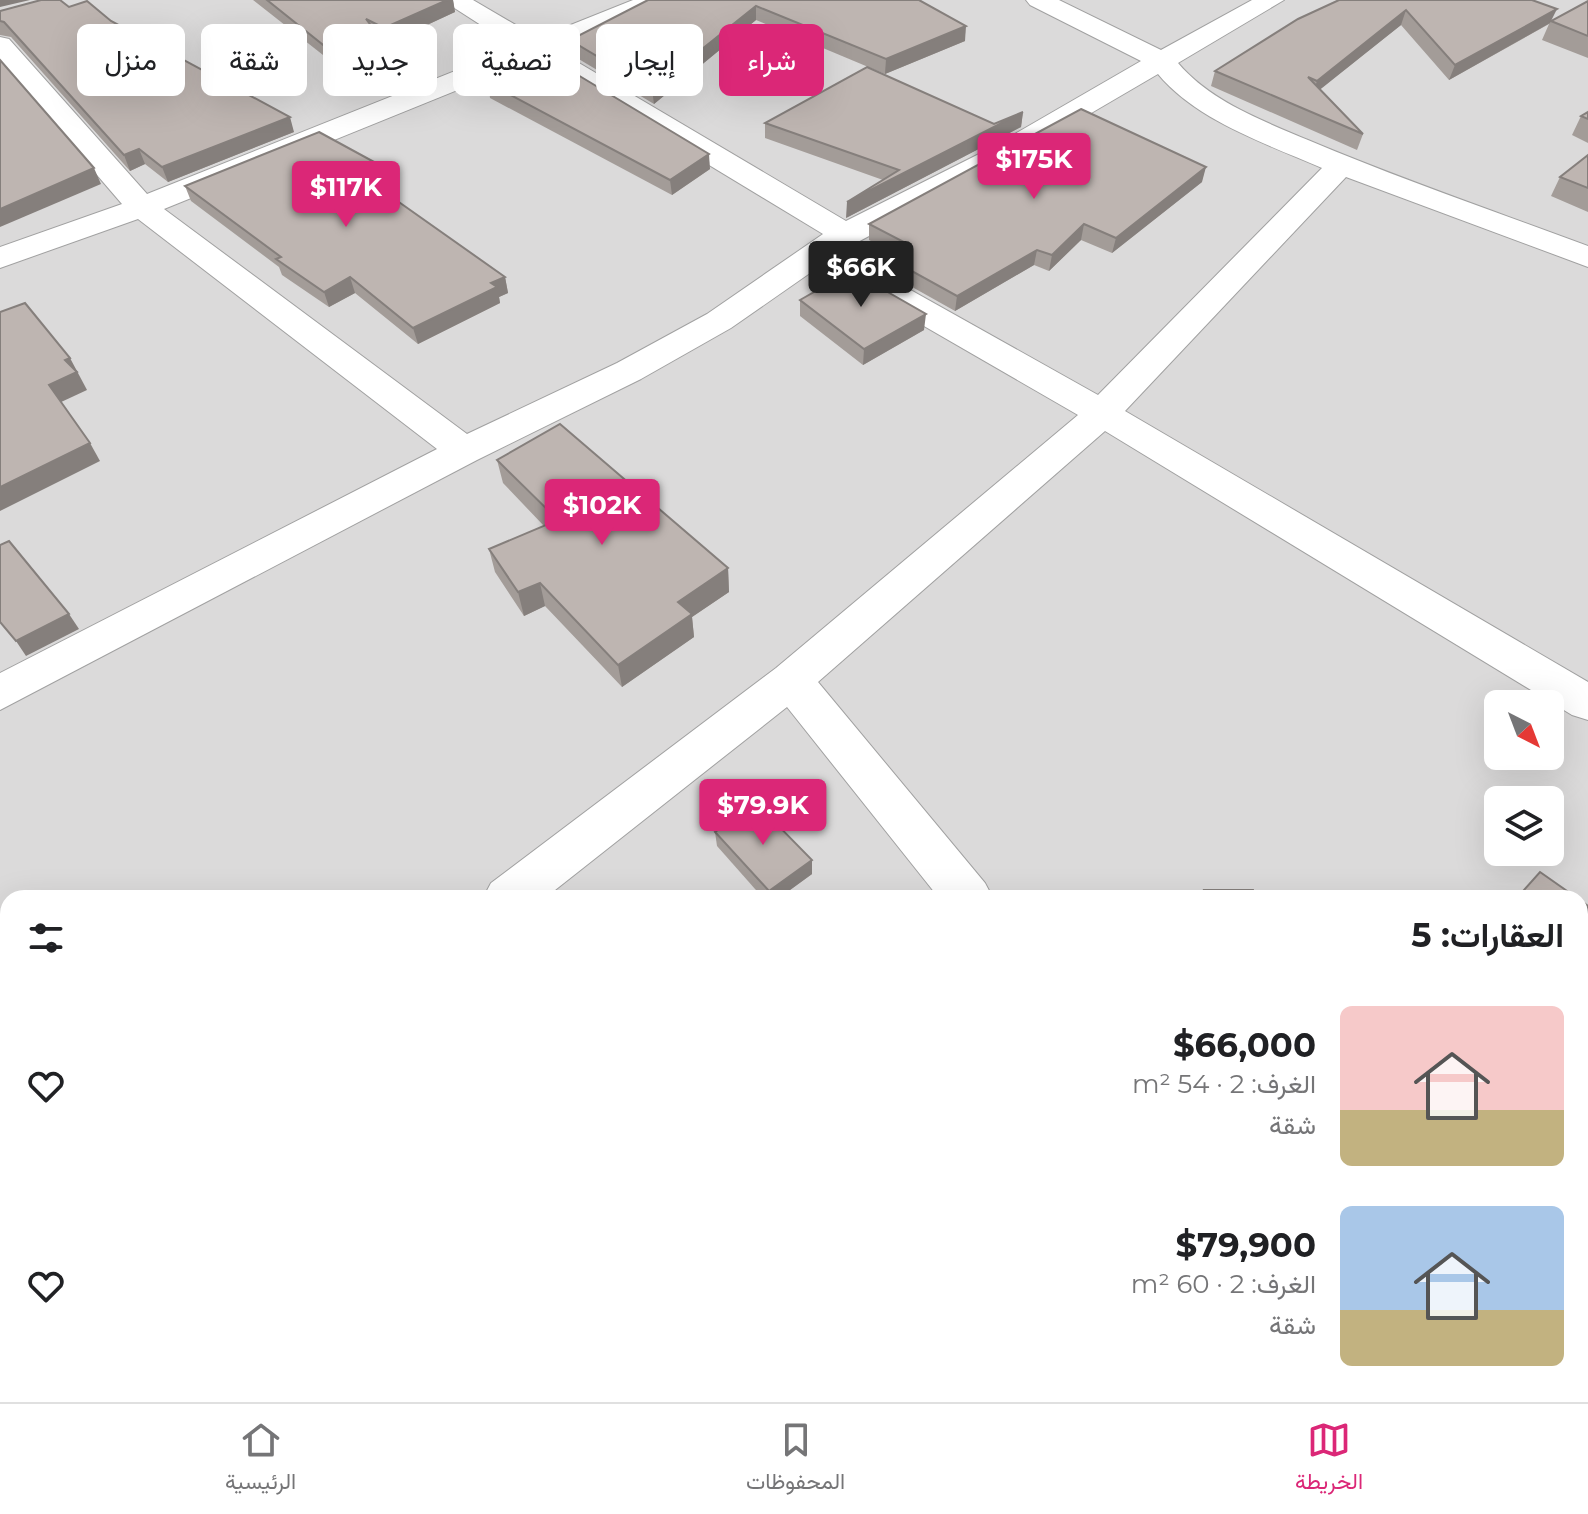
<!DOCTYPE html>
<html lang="ar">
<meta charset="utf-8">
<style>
:root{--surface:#fff;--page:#f2f2f2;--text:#202124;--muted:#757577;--line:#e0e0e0;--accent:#db2777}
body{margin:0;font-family:Montserrat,Vazirmatn,sans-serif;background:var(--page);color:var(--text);direction:rtl;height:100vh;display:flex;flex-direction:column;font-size:30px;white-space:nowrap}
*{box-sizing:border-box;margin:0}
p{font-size:26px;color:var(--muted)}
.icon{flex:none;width:44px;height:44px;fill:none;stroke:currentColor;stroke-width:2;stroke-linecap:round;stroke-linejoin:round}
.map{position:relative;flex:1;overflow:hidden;direction:ltr}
.drawer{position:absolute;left:0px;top:890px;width:1588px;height:512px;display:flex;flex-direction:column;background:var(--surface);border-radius:24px 24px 0 0;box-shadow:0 8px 32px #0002;direction:rtl}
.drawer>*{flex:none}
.guide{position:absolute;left:24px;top:24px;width:800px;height:72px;direction:rtl;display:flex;gap:16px}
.needle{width:52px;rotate:138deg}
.tools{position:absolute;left:1484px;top:690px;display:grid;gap:16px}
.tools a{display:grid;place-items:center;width:80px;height:80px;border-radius:12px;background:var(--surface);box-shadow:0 8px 32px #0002;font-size:40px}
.price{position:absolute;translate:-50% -68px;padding:0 18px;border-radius:8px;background:var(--accent);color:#fff;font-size:26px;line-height:52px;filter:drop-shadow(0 2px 4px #0008)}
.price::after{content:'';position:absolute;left:50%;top:48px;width:24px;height:18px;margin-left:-12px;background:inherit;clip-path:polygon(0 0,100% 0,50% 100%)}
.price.selected{background:#222;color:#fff}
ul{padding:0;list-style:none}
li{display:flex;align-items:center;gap:24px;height:200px;padding:0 24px}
li span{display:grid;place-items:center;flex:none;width:224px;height:160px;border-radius:12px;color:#555}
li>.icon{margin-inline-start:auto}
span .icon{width:96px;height:96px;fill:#fffc;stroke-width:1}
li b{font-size:34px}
h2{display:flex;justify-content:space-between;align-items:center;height:96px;padding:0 24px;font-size:34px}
.chip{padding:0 28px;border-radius:12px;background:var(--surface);box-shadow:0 8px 32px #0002;font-size:28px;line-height:72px}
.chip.selected{background:var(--accent);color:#fff}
.menu{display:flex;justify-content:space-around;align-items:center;height:112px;border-top:2px solid var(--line);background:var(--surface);font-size:22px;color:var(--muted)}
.menu a{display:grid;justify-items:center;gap:4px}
.menu .selected{color:var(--accent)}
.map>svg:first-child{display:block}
</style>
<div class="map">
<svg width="1588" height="1402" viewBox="0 0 1588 1402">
<rect width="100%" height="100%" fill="#eeeae4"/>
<path fill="#dbdada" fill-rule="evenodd" d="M0,0H1588V1402H0ZM1498,704H1550V756H1498ZM1498,800H1550V852H1498ZM8,898H1580V1394H8Z"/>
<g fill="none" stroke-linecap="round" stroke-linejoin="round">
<defs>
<g id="street">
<path d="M442,0H473L538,38L633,0H669L665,5L557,50L846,221L989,149L1141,61L1030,5L1026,0H1059L1161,50L1252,0H1284L1178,63C1210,101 1263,121 1308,140C1400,179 1494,211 1588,246V267L1346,177L1125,411L1588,682V720L1572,715L1105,431L818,682L985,883L993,898H939L787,707L545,898H483L491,883L776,668L1078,415L820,266L731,328L641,379L477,460L0,710V673L437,449L138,219L0,268V247L122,204L0,62V37L9,39L147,194L515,47ZM534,59L823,234L707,314L617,363L467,434L164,209ZM1158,74C1197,121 1267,144 1322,168L1098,395L841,251L1009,161Z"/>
<polygon points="1588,1174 1588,1241 1580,1245 1580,1178"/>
<polygon points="8,1252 8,1314 0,1318 0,1256"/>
<polygon points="1340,1394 1406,1394 1409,1402 1343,1402"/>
<polygon points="1439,1394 1503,1394 1500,1402 1436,1402"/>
</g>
</defs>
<use href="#street" stroke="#a1a1a1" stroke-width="2"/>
<use href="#street" fill="#fff" fill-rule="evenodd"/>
</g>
<g fill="#a39c98">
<polygon points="253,0 453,0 455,12 388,43 378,38 380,47 337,66"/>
<polygon points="648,0 919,0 965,41 885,74 756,20 654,104 572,55 570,40"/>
<polygon points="1339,0 1551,21 1588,1 1588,58 1542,40 1549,24 1449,80 1401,25 1320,89 1363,134 1357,150 1211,86 1215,71"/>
<polygon points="69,7 111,21 294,132 168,182 145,164 130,171 11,37 0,35 0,11"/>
<polygon points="488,83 710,169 672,195 490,98"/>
<polygon points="1023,112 1021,127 846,218 883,180 765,138 765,123 994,124"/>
<polygon points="1588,112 1588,143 1572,135 1581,116"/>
<polygon points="1588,155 1588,212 1551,196 1560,177"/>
<polygon points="1202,182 1112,253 1081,240 1049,271 1034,265 955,311 880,269 881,254 888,250 869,240 869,224"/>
<polygon points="391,185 379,188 505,277 508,293 499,297 500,303 418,344 355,293 329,307 282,275 279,267 191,201 185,186"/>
<polygon points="800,300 924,330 863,365 800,316"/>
<polygon points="497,460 728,568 729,592 692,617 694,637 622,687 545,606 524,616 495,572 489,549 544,526 503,483"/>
<polygon points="715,832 812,860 812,874 779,898 763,898 717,846"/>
<polygon points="1071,1394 1145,1394 1140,1402 1080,1402"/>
</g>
<g fill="#857f7c">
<polygon points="0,0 30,0 0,7"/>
<polygon points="447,0 453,0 455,12 388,43 384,28"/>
<polygon points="756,6 756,20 654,104 652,89"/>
<polygon points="1557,9 1550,23 1449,80 1455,65"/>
<polygon points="1406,10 1401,25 1312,96 1317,81"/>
<polygon points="966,26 965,41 885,74 886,59"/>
<polygon points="376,32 380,47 337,66 332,52"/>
<polygon points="1023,112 1021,127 846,218 847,202"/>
<polygon points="290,117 294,132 168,182 162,167"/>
<polygon points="139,149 145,164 130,171 124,155"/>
<polygon points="709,154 710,169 672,195 670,180"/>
<polygon points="1206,167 1202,182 1112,253 1116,238"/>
<polygon points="94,168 101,184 0,227 0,209"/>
<polygon points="387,169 391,185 366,192 362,176"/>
<polygon points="1084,224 1081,240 1049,271 1052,255"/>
<polygon points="1037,250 1034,265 955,311 957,296"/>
<polygon points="350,277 355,293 329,307 324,292"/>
<polygon points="505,277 508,293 499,297 500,303 418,344 413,328 491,283"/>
<polygon points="926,314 924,330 863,365 864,349"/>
<polygon points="70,358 87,390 59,403 49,385 65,360"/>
<polygon points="90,443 100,461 0,511 0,487"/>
<polygon points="728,568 729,592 692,617 694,637 622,687 618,665 678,602"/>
<polygon points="540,583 545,606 524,616 518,592"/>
<polygon points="69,614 79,629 26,656 16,641"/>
<polygon points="812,860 812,874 779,898 769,898 769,891"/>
<polygon points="277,1394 296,1394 286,1402 266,1402"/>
</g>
<g fill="#beb5b1" stroke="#857f7c" stroke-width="2">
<polygon points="41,0 60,0 69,7 87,1 111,21 290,117 162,167 139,149 124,155 4,22 0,21 0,11"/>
<polygon points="267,0 447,0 384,28 366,19 376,32 332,52"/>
<polygon points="648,0 919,0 966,26 886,59 756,6 652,89 570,40"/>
<polygon points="1339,0 1532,0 1557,9 1455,65 1406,10 1317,81 1308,77 1363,134 1215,71 1298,19"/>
<polygon points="1588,1 1588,36 1551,21"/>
<polygon points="543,54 709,154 670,180 488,83"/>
<polygon points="0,60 94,168 0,209"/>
<polygon points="867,67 994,124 1023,112 847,202 899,170 765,123"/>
<polygon points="1081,109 1206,167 1116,238 1084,224 1052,255 1037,250 957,296 881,254 902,241 869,224"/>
<polygon points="1588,112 1588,119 1581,116"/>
<polygon points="319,132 387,169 362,176 505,277 491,283 497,287 413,328 350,277 324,292 276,259 281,257 185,186"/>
<polygon points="1588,155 1588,188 1560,177"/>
<polygon points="851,271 926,314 864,349 800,300"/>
<polygon points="25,303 70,358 65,360 77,372 49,385 90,443 0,487 0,312"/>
<polygon points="560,424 728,568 678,602 692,614 618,665 540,583 518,592 489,549 558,520 497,460"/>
<polygon points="9,541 69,614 16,641 0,622 0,545"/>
<polygon points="757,804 812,860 769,891 715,832"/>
<polygon points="1540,872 1577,898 1517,898"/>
<polygon points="1204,890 1253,890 1255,898 1206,898"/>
<polygon points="1580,900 1588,906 1588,916 1580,924"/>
<polygon points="241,1394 277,1394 266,1402 245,1402"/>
<polygon points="494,1394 573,1394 580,1402 486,1402"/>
<polygon points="1084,1394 1145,1394 1140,1402 1093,1402"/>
<polygon points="648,1395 655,1402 643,1402"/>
</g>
</svg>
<div class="tools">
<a><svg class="needle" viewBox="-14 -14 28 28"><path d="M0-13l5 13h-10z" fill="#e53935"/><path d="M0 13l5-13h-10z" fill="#757577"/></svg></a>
<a><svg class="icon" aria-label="layers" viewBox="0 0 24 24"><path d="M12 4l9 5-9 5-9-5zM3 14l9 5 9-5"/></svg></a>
</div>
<b class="price" style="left:1034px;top:201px">$175K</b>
<b class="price" style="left:346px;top:229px">$117K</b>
<b class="price selected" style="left:861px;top:309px">$66K</b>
<b class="price" style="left:602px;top:547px">$102K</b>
<b class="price" style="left:763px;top:847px">$79.9K</b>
<div class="guide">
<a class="chip selected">شراء</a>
<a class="chip">إيجار</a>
<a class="chip">تصفية</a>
<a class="chip">جديد</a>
<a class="chip">شقة</a>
<a class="chip">منزل</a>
</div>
<section class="drawer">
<h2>العقارات: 5<svg class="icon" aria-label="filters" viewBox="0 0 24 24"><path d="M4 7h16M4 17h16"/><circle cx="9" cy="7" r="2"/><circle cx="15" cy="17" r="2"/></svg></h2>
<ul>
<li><span style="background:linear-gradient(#f6c9c9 65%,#c2b280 0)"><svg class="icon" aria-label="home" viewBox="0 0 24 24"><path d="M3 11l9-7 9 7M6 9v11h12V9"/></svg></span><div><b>$66,000</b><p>الغرف: 2 · 54 m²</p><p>شقة</p></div><svg class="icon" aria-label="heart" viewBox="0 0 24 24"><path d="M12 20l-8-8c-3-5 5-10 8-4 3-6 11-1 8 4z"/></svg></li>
<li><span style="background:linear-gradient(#a9c7e8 65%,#c2b280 0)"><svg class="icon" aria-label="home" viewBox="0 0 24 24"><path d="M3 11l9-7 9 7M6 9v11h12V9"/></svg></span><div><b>$79,900</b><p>الغرف: 2 · 60 m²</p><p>شقة</p></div><svg class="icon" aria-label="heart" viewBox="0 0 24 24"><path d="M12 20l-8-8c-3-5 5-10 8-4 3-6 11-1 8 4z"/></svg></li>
</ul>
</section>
</div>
<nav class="menu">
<a class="selected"><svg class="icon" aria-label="map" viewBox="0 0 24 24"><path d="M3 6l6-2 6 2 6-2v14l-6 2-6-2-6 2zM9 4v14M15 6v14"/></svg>الخريطة</a>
<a><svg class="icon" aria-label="saved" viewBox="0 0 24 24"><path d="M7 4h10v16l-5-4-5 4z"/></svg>المحفوظات</a>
<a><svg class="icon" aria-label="home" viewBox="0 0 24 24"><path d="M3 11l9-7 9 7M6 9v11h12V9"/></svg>الرئيسية</a>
</nav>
